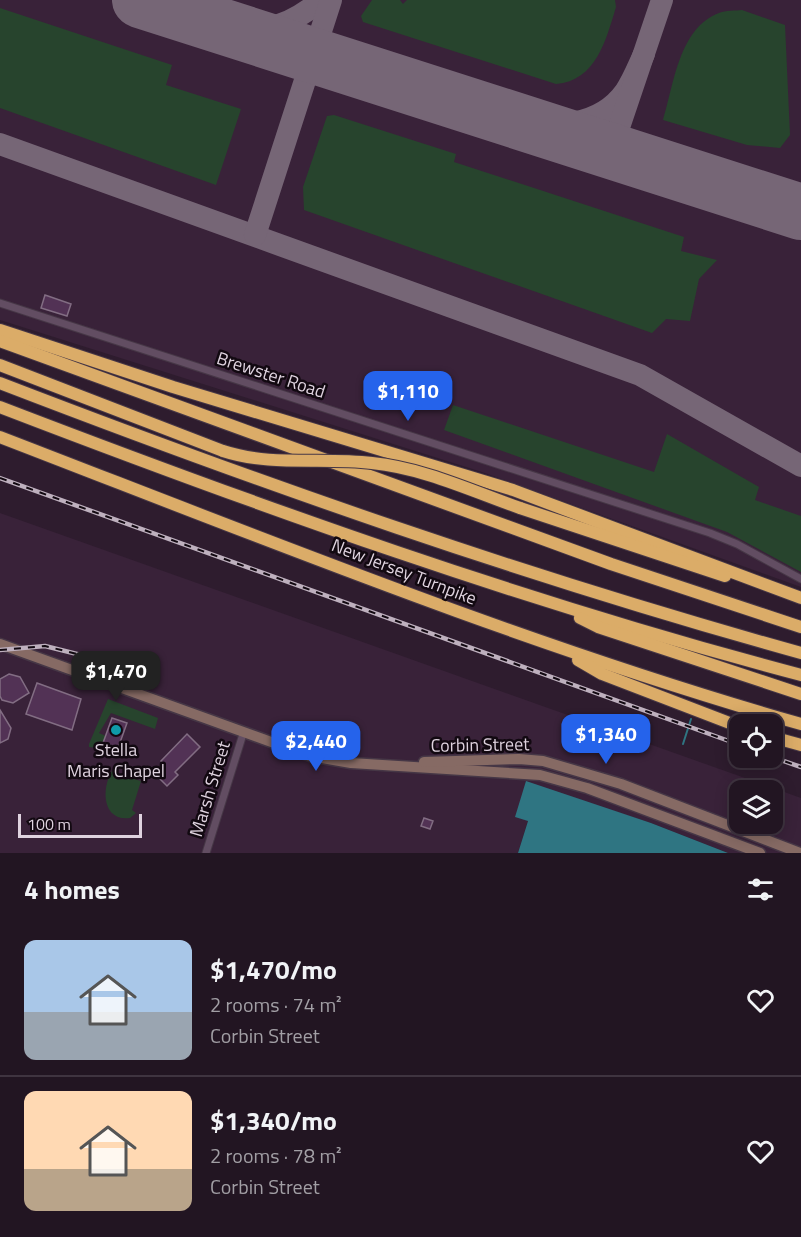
<!DOCTYPE html>
<meta charset="utf-8">
<style>
:root{--surface:#221522;--page:#2e222f;--text:#f1f3f6;--muted:#a29fa5;--line:#3f3440;--accent:#2563eb}
body{margin:0;font-family:"Titillium Web",sans-serif;background:var(--page);color:var(--text);height:100vh;display:flex;flex-direction:column;font-size:22px;white-space:nowrap}
*{box-sizing:border-box;margin:0}
p{font-size:20px;color:var(--muted)}
.icon{flex:none;width:33px;height:33px;fill:none;stroke:currentColor;stroke-width:2;stroke-linecap:round;stroke-linejoin:round}
.map{position:relative;height:853px;overflow:hidden}
.details{display:flex;flex-direction:column;background:var(--surface);flex:1}
.details>*{flex:none}
.buttons{position:absolute;left:729px;top:714px;display:grid;gap:12px}
.buttons a{display:grid;place-items:center;width:54px;height:54px;border-radius:12px;background:var(--surface);box-shadow:0 3px 15px #0003,0 0 0 2px var(--line);font-size:30px}
.scale{position:absolute;left:18px;bottom:15px;width:124px;box-sizing:border-box;padding-left:6px;border:3px solid #dfd3df;border-top:0;font-size:16px;line-height:21px;white-space:nowrap;color:#dfd3df;-webkit-text-stroke:4px #120911;paint-order:stroke}
.price{position:absolute;translate:-50% -51px;padding:0 14px;border-radius:12px;background:var(--accent);color:#fff;font-size:20px;line-height:39px;filter:drop-shadow(0 2px 3px #0008)}
.price::after{content:'';position:absolute;left:50%;top:36px;width:18px;height:14px;margin-left:-9px;background:inherit;clip-path:polygon(0 0,100% 0,50% 100%)}
.price.active{background:#222;color:#fff}
ul{padding:0;list-style:none}
li{display:flex;align-items:center;gap:18px;height:150px;padding:0 24px}
li+li{border-top:2px solid var(--line)}
li span{display:grid;place-items:center;flex:none;width:168px;height:120px;border-radius:12px;color:#555}
li>.icon{margin-inline-start:auto}
span .icon{width:72px;height:72px;fill:#fffc;stroke-width:1}
li b{font-size:26px}
h2{display:flex;justify-content:space-between;align-items:center;height:72px;padding:0 24px;font-size:26px}
.map>svg:first-child{display:block}
</style>
<div class="map">
<svg width="801" height="853" viewBox="0 0 801 853">
<rect width="100%" height="100%" fill="#2e1c2e"/>
<g fill="#392239" fill-rule="evenodd">
<polygon points="0,0 801,0 801,587 482,472 0,320"/>
<path d="M0,513L801,798V853H728L651,823L616,812L516,817L528,820L518,853H0ZM740,790H772V824H740Z"/>
</g>
<g fill="#27442d">
<path d="M372,0H400L403,4L407,0H615L616,7C606,40 596,81 556,84L363,22L361,16Z"/>
<polygon points="0,8 172,65 166,85 241,109 216,185 0,108"/>
<path d="M742,10L785,25L790,135L780,148L747,145L663,120C674,84 679,28 719,13C726,10 735,11 742,10Z"/>
<polygon points="334,115 456,154 454,162 684,237 681,251 717,260 699,279 690,321 666,319 652,333 304,210 303,187 327,116"/>
<polygon points="453,405 654,472 667,434 759,487 755,500 801,516 801,572 727,532 444,430"/>
<polygon points="108,699 158,718 155,729 111,713 99,733 106,736 103,743 107,744 104,755 95,753 98,748 89,747 89,744"/>
<path d="M115,767L119,768L117,774L141,781L132,810L136,813L130,818C100,822 101,783 115,767Z"/>
</g>
<polygon fill="#2f7582" points="526,781 651,823 728,853 518,853 528,821 515,817"/>
<g fill="none" stroke-linecap="round" stroke-linejoin="round">
<polyline stroke="#2f7582" stroke-width="2" points="683,744 691,719"/>
<g stroke="#766676" stroke-width="22">
<path d="M210,23C258,33 283,32 321,0"/>
<path d="M515,120C553,129 600,127 625,92C633,80 638,67 644,54"/>
<polyline points="0,144 640,375 801,466"/>
<polyline points="611,151 662,0"/>
<polyline points="255,235 331,0"/>
</g>
<polyline stroke="#766676" stroke-width="56" points="140,0 801,212"/>
</g>
<g fill="#523255" stroke="#826d83" stroke-width="1.5">
<polygon points="45,295 71,304 67,316 41,308"/>
<polygon points="9,674 20,677 29,693 13,703 2,700 0,696 0,679"/>
<polygon points="37,683 81,699 72,730 26,714"/>
<polygon points="0,710 11,728 8,739 0,743"/>
<polygon points="112,718 127,723 118,748 103,743"/>
<polygon points="187,734 200,747 175,772 178,775 167,786 156,775 165,765 161,761"/>
<polygon points="424,818 433,821 430,829 421,826"/>
</g>
<g fill="none" stroke-linecap="round" stroke-linejoin="round">
<defs>
<g id="street">
<polyline points="0,303 710,533 737,544 801,579"/>
<polyline points="206,853 243,734"/>
</g>
<g id="secondary">
<polyline points="0,644 310,756 351,763 540,775 587,788 760,853"/>
<polyline points="424,762 519,759 543,761 621,784 800,853"/>
</g>
<g id="highway">
<polyline points="0,330 173,387 513,490 801,598"/>
<polyline points="0,341 611,564 801,627"/>
<polyline points="0,365 223,451"/>
<path d="M0,383C265,485 527,577 801,653"/>
<path d="M0,407C263,508 528,603 801,675"/>
<path d="M0,437C265,539 528,646 801,724"/>
<polyline points="520,508 725,576"/>
<polyline points="580,618 598,627 801,694"/>
<polyline points="578,660 602,674 740,727"/>
<polyline points="772,737 801,745"/>
</g>
</defs>
<use href="#street" stroke="#463746" stroke-width="9"/>
<use href="#secondary" stroke="#463746" stroke-width="13"/>
<use href="#highway" stroke="#463746" stroke-width="14"/>
<use href="#street" stroke="#624d62" stroke-width="7"/>
<use href="#secondary" stroke="#866a64" stroke-width="10"/>
<use href="#highway" stroke="#dbac68" stroke-width="12"/>
<defs>
<g id="rail">
<polyline points="0,478 740,745"/>
<polyline points="0,650 45,646 89,657"/>
<polyline points="772,757 801,767"/>
</g>
</defs>
<use href="#rail" stroke="#beb0be" stroke-width="4.5"/>
<use href="#rail" stroke="#120911" stroke-width="2" stroke-dasharray="7" stroke-linecap="butt"/>
<defs>
<path id="highway-bridge" d="M223,451C272,467 321,457 372,463C423,468 472,491 520,508"/>
</defs>
<use href="#highway-bridge" stroke="#463746" stroke-width="14" stroke-linecap="butt"/>
<use href="#highway-bridge" stroke="#dbac68" stroke-width="12"/>
</g>
<circle fill="#0f9aa8" stroke="#120911" stroke-width="2" cx="116" cy="730" r="6"/>
<g text-anchor="middle" stroke-width="5" stroke-linejoin="round" paint-order="stroke">
<g font-size="18" fill="#dfd3df" stroke="#120911">
<text transform="translate(271 375) rotate(18)" y="6">Brewster Road</text>
<text transform="translate(404 572) rotate(21)" y="6">New Jersey Turnpike</text>
<text transform="translate(480 745) rotate(-1)" y="6">Corbin Street</text>
<text transform="translate(210 789) rotate(-73)" y="6">Marsh Street</text>
</g>
<g font-size="18" fill="#dfd3df" stroke="#120911">
<text x="116" y="756">Stella<tspan x="116" dy="21">Maris Chapel</tspan></text>
</g>
</g>
</svg>
<div class="buttons">
<a><svg class="icon" aria-label="locate" viewBox="0 0 24 24"><circle cx="12" cy="12" r="6"/><path d="M12 2v4M12 18v4M2 12h4M18 12h4"/></svg></a>
<a><svg class="icon" aria-label="layers" viewBox="0 0 24 24"><path d="M12 4l9 5-9 5-9-5zM3 14l9 5 9-5"/></svg></a>
</div>
<div class="scale">100 m</div>
<b class="price" style="left:408px;top:422px">$1,110</b>
<b class="price active" style="left:116px;top:702px">$1,470</b>
<b class="price" style="left:606px;top:765px">$1,340</b>
<b class="price" style="left:316px;top:772px">$2,440</b>
</div>
<section class="details">
<h2>4 homes<svg class="icon" aria-label="filters" viewBox="0 0 24 24"><path d="M4 7h16M4 17h16"/><circle cx="9" cy="7" r="2"/><circle cx="15" cy="17" r="2"/></svg></h2>
<ul>
<li><span style="background:linear-gradient(#a9c7e8 60%,#9aa5b1 0)"><svg class="icon" aria-label="home" viewBox="0 0 24 24"><path d="M3 11l9-7 9 7M6 9v11h12V9"/></svg></span><div><b>$1,470/mo</b><p>2 rooms · 74 m²</p><p>Corbin Street</p></div><svg class="icon" aria-label="heart" viewBox="0 0 24 24"><path d="M12 20l-8-8c-3-5 5-10 8-4 3-6 11-1 8 4z"/></svg></li>
<li><span style="background:linear-gradient(#ffd9b3 65%,#b9a48a 0)"><svg class="icon" aria-label="home" viewBox="0 0 24 24"><path d="M3 11l9-7 9 7M6 9v11h12V9"/></svg></span><div><b>$1,340/mo</b><p>2 rooms · 78 m²</p><p>Corbin Street</p></div><svg class="icon" aria-label="heart" viewBox="0 0 24 24"><path d="M12 20l-8-8c-3-5 5-10 8-4 3-6 11-1 8 4z"/></svg></li>
</ul>
</section>
